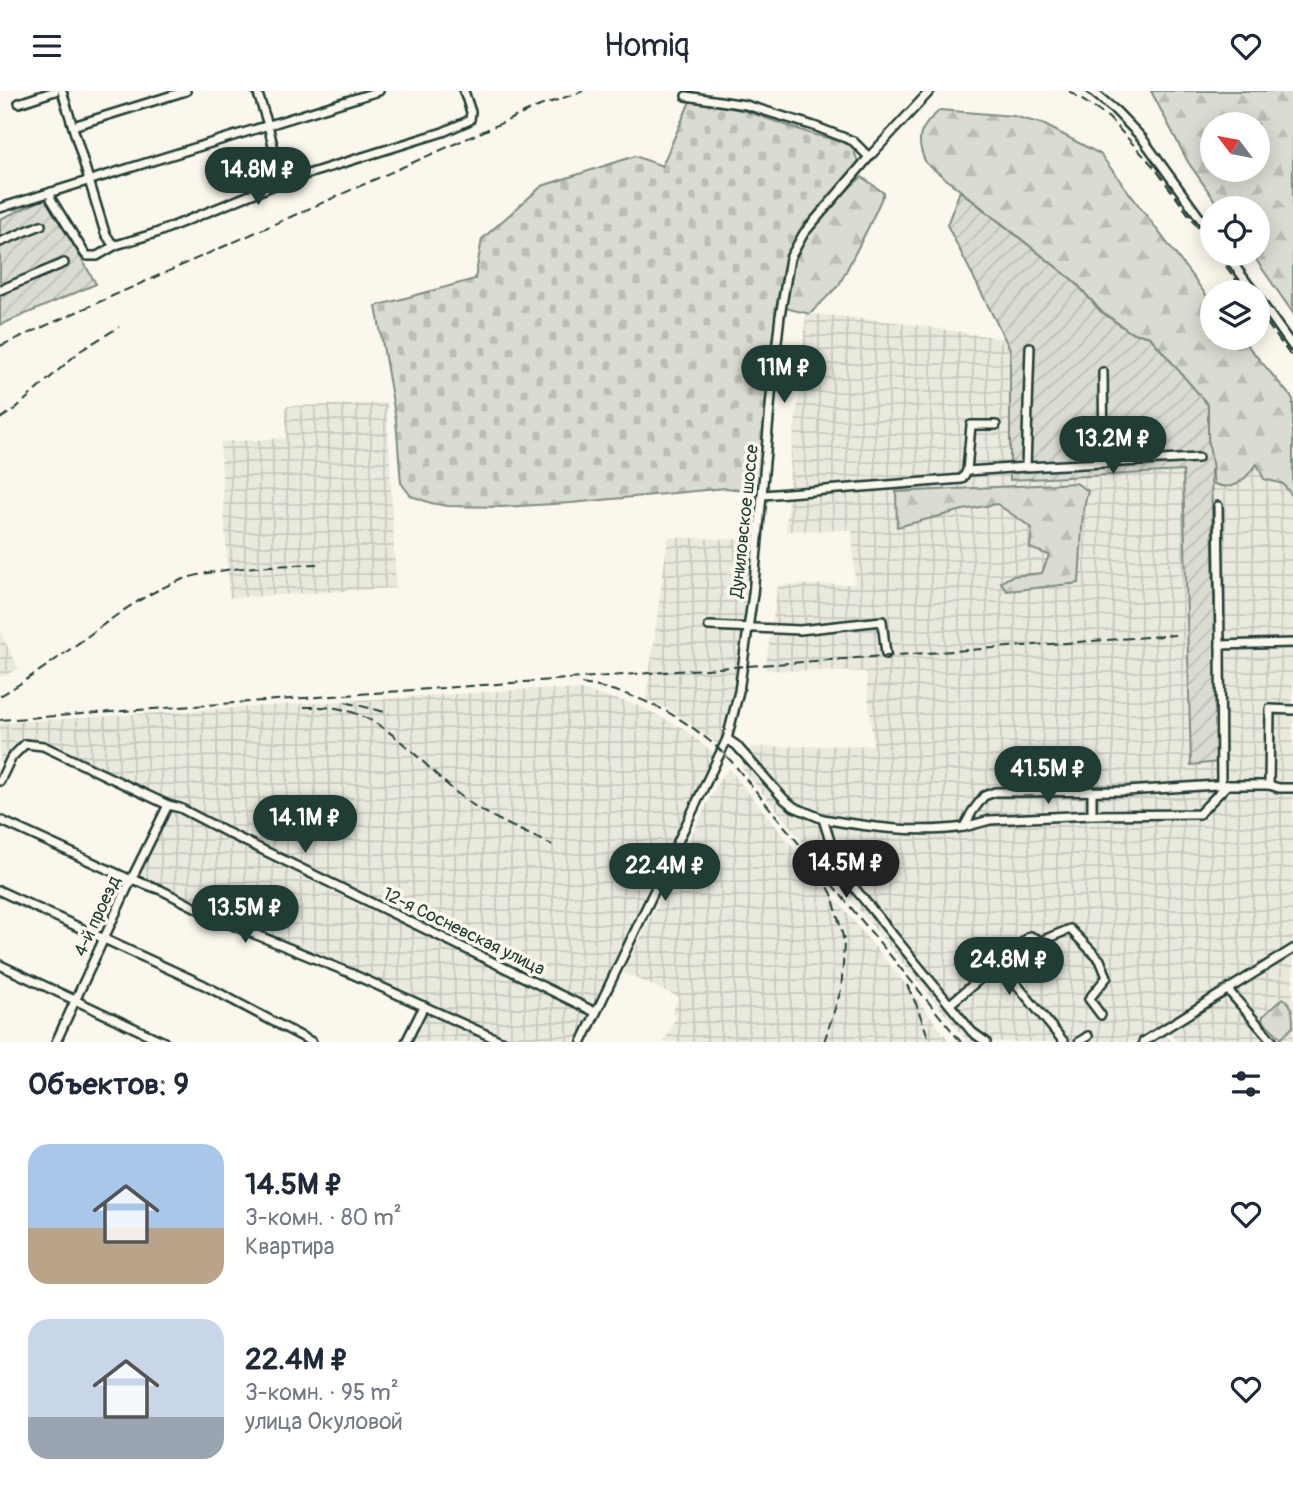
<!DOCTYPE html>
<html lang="ru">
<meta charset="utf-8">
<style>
:root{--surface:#fff;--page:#f6f6f7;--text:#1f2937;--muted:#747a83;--accent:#1f3d34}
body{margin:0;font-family:Pangolin,sans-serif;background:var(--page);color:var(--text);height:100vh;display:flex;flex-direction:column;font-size:26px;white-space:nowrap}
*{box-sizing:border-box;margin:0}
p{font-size:23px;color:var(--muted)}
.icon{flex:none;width:38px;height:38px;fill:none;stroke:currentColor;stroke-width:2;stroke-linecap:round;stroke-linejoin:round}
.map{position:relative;height:951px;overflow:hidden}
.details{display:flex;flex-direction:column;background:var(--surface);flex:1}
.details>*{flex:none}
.needle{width:46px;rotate:302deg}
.fabs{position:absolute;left:1200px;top:21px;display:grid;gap:14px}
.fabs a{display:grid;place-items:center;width:70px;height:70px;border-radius:50%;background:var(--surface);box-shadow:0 4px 18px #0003;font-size:35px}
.price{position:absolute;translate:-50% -60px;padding:0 16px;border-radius:24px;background:var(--accent);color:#fff;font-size:23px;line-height:46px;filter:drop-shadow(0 2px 4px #0008)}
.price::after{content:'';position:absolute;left:50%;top:42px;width:21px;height:16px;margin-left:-10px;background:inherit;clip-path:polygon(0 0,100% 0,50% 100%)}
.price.active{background:#222;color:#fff}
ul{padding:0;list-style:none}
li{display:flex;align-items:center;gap:21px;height:175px;padding:0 28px}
li span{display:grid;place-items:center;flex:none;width:196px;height:140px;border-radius:21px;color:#555}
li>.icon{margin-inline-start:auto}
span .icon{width:84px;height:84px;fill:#fffc;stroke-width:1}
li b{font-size:30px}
h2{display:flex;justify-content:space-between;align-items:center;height:84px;padding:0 28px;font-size:30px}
header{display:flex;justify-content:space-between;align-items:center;height:91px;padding:0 28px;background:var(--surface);font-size:32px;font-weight:600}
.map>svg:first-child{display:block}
</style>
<header><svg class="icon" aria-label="menu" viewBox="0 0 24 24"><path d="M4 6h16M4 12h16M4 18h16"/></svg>Homiq<svg class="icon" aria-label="heart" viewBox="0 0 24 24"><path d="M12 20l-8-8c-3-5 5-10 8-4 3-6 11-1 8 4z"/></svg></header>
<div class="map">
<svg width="1293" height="951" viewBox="0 0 1293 951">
<defs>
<pattern id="industrial-grid" width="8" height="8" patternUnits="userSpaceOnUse" patternTransform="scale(1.75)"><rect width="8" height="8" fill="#eae9de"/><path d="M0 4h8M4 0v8" fill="none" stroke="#c8c9bf"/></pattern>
<pattern id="forest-firs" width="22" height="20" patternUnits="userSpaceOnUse" patternTransform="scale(1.75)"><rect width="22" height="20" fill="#dbdcd1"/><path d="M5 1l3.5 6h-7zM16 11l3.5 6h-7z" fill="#bcbeb4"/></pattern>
<pattern id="cemetery-stones" width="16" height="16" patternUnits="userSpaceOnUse" patternTransform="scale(1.75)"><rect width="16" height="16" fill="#dbdcd1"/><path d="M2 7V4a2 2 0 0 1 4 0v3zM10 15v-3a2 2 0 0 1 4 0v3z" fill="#bcbeb4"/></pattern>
<pattern id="garden-furrows" width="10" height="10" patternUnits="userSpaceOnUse" patternTransform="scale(1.75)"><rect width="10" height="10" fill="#dbdcd1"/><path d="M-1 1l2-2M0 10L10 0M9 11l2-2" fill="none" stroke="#bcbeb4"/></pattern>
</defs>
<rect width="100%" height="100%" fill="#fbf7ec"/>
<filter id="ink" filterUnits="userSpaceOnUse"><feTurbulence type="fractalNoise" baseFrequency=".0143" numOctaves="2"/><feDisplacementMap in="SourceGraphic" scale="14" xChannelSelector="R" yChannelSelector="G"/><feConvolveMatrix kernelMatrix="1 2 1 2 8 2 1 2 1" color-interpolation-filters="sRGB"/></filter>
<g filter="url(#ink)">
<g fill="url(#industrial-grid)">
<polygon points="806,222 896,231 1005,248 1010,258 1010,389 1183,380 1191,674 1218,671 1211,379 1213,378 1215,393 1242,392 1258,373 1283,393 1293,406 1293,951 1178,951 1166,939 1163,942 1172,951 968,951 741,676 751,656 873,654 866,581 765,579 778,494 855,493 852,439 786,440 791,363 800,297"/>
<polygon points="387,312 396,497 229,507 220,351 286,347 286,315"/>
<polygon points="668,446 755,449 746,535 735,605 726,642 720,655 674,621 646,608"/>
<polygon points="0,541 19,578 0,586"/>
<polygon points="533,598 580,599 638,614 684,638 717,665 594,915 423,829 363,802 237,739 178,712 168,709 46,651 33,649 16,652 12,657 0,681 0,632"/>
<polygon points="729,678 911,900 950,951 664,951 677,924 672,922 679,906 623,882 719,689"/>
<polygon points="166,718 174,719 214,739 235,752 363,816 416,838 590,924 577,951 516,951 352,879 220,828 133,787"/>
<polygon points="423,921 490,951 408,951"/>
</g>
<g fill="url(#forest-firs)" stroke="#7d8c82" stroke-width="2" fill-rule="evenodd">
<path d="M1151,0H1293V222L1252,163H1258V117H1220L1188,71ZM1258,33V79H1213V33Z"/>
<path d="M940,19L1013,25L1043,33L1100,63L1213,213V247H1241L1293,308V406L1283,393L1264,388L1257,373C1244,389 1236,401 1214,393L1208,348V314L1150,246L1130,241L1100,219L1075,191L926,72C914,47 920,36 940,19Z"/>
<path d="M862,86L884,102L869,135L839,194L810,223L785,217C788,200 790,177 797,162C805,144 846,98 862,86Z"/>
<polygon points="1076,392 1088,400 1083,420 1079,492 1007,500 1001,491 1012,485 1042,482 1049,464 1030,457 1032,437 997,413 963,419 897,436 896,401"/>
<path d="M1283,907C1293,913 1293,923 1293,936L1281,947L1262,929L1263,925Z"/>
</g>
<polygon fill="url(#cemetery-stones)" stroke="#7d8c82" stroke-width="2" points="691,8 745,20 812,43 851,53 860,75 805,136 792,155 784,178 767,316 760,408 743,399 726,397 571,412 501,416 448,415 431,412 411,405 401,392 396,329 376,215 475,188 482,148 542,95 635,65 662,75"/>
<g fill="url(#garden-furrows)" stroke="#7d8c82" stroke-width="2">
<polygon points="960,100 1075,191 1100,220 1130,241 1150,246 1208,314 1208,348 1213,378 1211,379 1218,671 1191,674 1183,380 1010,389 1010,258 947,134"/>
<polygon points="47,107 96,193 0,234 0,128"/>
</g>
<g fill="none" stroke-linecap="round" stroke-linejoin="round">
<defs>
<g id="minor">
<polyline points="62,0 105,142 111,151 116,154"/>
<polyline points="257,0 268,34 282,91"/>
<polyline points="1092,0 1116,20 1142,47 1213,145"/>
<polyline points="686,5 746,14 814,35 853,50 869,66"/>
<polyline points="19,12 55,0"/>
<polyline points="73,35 186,0"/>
<polyline points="51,101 51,108 85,163 88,165 97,165 116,154 156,142 282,91 443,41 470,29 471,21 464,0"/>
<polyline points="0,117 379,0"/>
<polyline points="0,151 41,134"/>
<polyline points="1226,163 1254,201"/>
<polyline points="0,199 64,172"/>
<polyline points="1258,207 1293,256"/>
<polyline points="1103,281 1104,372"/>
<polyline points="1026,376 1198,367"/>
<polyline points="967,380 1026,376 1030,256"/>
<polyline points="763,404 962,388 967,380 971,334 996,334"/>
<polyline points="1218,415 1220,554"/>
<polyline points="709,535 800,539 882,530 886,563"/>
<polyline points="727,648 736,654 784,708 794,716 823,728 837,772 848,789 972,941 986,951"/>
<polyline points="0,690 11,667 25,653 43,655 168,714 180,717 226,741 595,921"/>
<polyline points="1221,694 1220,554 1293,552"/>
<polyline points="1269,694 1270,618 1293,619"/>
<polyline points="1092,724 1199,723 1227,694"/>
<path d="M823,728C869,736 917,743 964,736L972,721L984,705L995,701L1127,700L1216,694H1269L1279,697H1293"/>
<polyline points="0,729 131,789 134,789 161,799 220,829 350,882 503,951"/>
<polyline points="964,736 990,729 1092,724 1092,700"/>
<polyline points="0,800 204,894 312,951"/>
<polyline points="999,872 1030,845 1041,850 1070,838 1100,869 1107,886 1089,908 1101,924"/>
<polyline points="0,874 164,951"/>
<polyline points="1228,899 1273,951"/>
<polyline points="950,913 999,872 1064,951"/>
<polyline points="56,951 131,789 168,714"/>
<polyline points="406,951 424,915"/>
<polyline points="582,951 727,648 739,600 753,503 772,294 780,225 790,167 804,142 869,66 930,0"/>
<polyline points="1079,951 1088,945"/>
<polyline points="1143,951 1293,858"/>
</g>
</defs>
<use href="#minor" stroke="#1f3d34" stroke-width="12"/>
<use href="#minor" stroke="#fbf7ec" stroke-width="7"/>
<g stroke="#1f3d34" stroke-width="2" stroke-dasharray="10 5" stroke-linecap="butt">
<polyline points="1069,0 1109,27 1154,76 1213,157"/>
<polyline points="1217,163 1245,201"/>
<polyline points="1258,220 1293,268"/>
<polyline points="0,255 540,15 583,0"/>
<polyline points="0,328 15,318 80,260 119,236"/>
<path d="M581,593C640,601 691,628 732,671L961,951"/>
<path d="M0,605C29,588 57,568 84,548C116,524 151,498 190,486C231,475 275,475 317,473"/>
<polyline points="345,611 389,622"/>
<path d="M304,616C314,616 325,616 336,617C393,627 426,681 470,712C495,729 525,741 552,754"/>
<polyline points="0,629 1175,544"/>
<polyline points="907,894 916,913 930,951"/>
<polyline points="824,951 841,899 843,875 844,850 832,803 828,796"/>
</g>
</g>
</g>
<g text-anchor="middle" stroke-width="7" stroke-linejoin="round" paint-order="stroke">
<g font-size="18" fill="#1f3d34" stroke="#fbf7ec">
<text transform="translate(744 430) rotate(-84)" y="6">Дуниловское шоссе</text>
<text transform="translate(97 825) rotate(-65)" y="6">4-й проезд</text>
<text transform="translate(464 840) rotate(26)" y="6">12-я Сосневская улица</text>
</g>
</g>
</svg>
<div class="fabs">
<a><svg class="needle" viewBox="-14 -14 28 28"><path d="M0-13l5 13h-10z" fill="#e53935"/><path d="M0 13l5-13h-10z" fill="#747a83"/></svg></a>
<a><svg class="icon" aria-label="locate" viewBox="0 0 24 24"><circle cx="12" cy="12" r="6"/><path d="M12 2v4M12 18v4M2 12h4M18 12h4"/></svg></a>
<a><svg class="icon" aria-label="layers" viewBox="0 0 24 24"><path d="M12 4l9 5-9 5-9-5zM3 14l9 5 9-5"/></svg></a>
</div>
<b class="price" style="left:258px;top:116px">14.8M ₽</b>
<b class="price" style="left:784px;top:314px">11M ₽</b>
<b class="price" style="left:1113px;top:385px">13.2M ₽</b>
<b class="price" style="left:1048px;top:715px">41.5M ₽</b>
<b class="price" style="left:305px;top:764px">14.1M ₽</b>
<b class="price active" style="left:846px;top:809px">14.5M ₽</b>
<b class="price" style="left:665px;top:812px">22.4M ₽</b>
<b class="price" style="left:245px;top:854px">13.5M ₽</b>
<b class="price" style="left:1009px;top:906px">24.8M ₽</b>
</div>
<section class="details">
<h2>Объектов: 9<svg class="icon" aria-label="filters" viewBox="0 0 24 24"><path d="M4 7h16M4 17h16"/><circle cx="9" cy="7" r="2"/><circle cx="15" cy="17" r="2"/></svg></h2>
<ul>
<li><span style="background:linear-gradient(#a9c7e8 60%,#b9a48a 0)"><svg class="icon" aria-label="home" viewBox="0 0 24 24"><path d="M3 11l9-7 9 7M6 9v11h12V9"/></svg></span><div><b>14.5M ₽</b><p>3-комн. · 80 m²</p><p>Квартира</p></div><svg class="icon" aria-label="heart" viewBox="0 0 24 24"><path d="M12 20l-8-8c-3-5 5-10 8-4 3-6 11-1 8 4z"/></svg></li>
<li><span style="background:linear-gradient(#c9d6e8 70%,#9aa5b1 0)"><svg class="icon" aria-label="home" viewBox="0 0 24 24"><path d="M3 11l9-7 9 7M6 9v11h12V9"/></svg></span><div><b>22.4M ₽</b><p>3-комн. · 95 m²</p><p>улица Окуловой</p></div><svg class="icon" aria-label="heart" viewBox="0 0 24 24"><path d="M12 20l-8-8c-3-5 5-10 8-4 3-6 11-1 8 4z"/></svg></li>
</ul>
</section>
